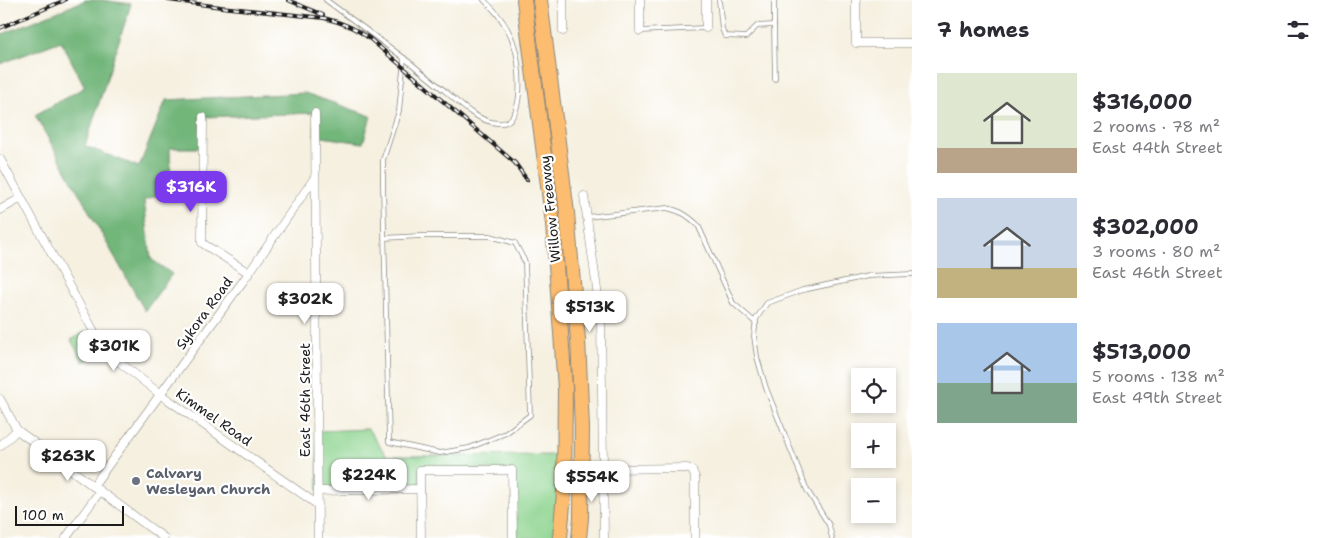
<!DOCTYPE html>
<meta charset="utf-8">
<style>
:root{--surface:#fff;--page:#f7f7f7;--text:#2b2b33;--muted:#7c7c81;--accent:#7c3aed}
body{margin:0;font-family:"Shantell Sans",sans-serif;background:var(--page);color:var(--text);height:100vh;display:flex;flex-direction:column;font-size:19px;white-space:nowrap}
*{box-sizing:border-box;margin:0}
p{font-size:16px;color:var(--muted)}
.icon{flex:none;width:28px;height:28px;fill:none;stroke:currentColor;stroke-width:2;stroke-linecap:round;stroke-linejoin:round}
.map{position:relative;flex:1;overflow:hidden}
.drawer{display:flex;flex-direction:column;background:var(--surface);width:425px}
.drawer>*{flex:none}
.controls{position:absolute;left:851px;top:368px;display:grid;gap:10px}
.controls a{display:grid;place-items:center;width:45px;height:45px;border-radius:0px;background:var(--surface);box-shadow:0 2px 8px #0003;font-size:25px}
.scale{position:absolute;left:15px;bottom:12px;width:109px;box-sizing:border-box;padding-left:5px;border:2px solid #1c1c1c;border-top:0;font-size:14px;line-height:18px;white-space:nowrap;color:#1c1c1c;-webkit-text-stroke:4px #fff;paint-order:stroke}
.price{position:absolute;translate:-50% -42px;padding:0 11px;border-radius:10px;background:#fff;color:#222;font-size:16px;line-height:32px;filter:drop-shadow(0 1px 2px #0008)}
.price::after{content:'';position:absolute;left:50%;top:30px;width:15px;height:11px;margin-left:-8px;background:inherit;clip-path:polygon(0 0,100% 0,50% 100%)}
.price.current{background:var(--accent);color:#fff}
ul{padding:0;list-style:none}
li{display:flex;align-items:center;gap:15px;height:125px;padding:0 25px}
li span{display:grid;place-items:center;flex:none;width:140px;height:100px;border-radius:0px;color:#555}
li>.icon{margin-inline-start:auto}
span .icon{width:60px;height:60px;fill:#fffc;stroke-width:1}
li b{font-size:21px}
h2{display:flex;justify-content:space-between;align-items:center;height:60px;padding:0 25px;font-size:21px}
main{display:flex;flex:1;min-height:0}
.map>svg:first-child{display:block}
</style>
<main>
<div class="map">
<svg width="912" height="538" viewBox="0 0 912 538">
<rect width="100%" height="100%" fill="#fff"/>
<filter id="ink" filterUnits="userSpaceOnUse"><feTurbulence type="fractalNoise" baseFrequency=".02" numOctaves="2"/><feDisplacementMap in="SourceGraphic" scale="10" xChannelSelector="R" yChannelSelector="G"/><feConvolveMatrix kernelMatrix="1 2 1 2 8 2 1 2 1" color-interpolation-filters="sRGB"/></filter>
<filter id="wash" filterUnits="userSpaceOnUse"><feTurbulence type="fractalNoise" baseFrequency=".0096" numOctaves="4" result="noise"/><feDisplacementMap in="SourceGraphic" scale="20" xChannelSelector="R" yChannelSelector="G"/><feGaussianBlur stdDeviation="1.12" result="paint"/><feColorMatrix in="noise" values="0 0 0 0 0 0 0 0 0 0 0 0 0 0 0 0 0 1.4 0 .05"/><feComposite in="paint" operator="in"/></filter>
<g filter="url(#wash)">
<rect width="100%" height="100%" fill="#f5f0e0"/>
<g fill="#8dd48f" stroke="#547856">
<polygon points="85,332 97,354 83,362 71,340"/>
<polygon points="368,429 387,456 565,455 560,538 513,538 512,470 420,470 420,489 318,491 317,431"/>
</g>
<polygon fill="#72b67a" stroke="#47694b" points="86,0 102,0 131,4 85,146 139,167 166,100 305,93 371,116 363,143 315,136 315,113 203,117 203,148 170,148 171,191 144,200 151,259 172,274 145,311 35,115 85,87 61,41 0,64 0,35"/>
</g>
<g filter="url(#ink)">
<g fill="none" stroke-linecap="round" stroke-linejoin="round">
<defs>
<g id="service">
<polyline points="326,0 404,58 399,111 383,160 383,184 389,442 440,453 469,448 506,433 530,415 525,262 515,243 490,236 420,236 384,238"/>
<polyline points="719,0 722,29 725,36 746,37 757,26 774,25 774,0"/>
<polyline points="774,25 775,79"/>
<polyline points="640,31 706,28"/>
<path d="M404,58C418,69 431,80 445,91C460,104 477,121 497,123C527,128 520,64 515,48C510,29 498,13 484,0"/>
<path d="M587,217L667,208C681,211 687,215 698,225L733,303L756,323"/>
<polyline points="832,538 829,525 807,490 766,388 757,357 754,336 756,319 767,303 803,290 868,276 912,274"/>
</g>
<g id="minor">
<polyline points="640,0 640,31"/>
<polyline points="856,0 856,43 912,43"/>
<polyline points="706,28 706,0"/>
<polyline points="563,31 563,0"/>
<polyline points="315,113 318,538"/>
<polyline points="203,117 202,243 249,273"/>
<polyline points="0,159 104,350 160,394 318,505"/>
<polyline points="584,196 601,318 604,538"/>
<polyline points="0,210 21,198"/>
<polyline points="0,399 17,430 164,538"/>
<polyline points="0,446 17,430"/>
<polyline points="603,469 687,468 692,470 695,477 695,538"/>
<polyline points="93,486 249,273 315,177"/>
<polyline points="318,491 420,489"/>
<polyline points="66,538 100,491"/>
<polyline points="421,538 420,470 512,470 513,538"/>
</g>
<g id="motorway">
<polyline points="524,0 553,224 565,388 564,493 560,538"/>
<polyline points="540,0 567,213 578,340 582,427 581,518 579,538"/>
</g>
</defs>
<use href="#service" stroke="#88867e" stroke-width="5.5"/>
<use href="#minor" stroke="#88867e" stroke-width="9"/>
<use href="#motorway" stroke="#88867e" stroke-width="16"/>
<use href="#service" stroke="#fff" stroke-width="4"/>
<use href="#minor" stroke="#fff" stroke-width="8"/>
<use href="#motorway" stroke="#fcbd6f" stroke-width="14"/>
<defs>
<g id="rail">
<path d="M168,0L221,7L324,18C343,23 353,27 369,38L515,163L527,180"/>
<polyline points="288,0 323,15"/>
<polyline points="0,28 65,0"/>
</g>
</defs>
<use href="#rail" stroke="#1c1c1c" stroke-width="4"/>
<use href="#rail" stroke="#fff" stroke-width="2" stroke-dasharray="5.5" stroke-linecap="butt"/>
</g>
</g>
<circle fill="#6b7280" stroke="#fff" stroke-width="2" cx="136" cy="481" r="5"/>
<g text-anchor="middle" stroke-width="4.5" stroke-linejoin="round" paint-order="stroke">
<g font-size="14" fill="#1c1c1c" stroke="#fff">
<text transform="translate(550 209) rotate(-96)" y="5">Willow Freeway</text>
<text transform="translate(204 313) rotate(-54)" y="5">Sykora Road</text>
<text transform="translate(305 400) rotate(-90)" y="5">East 46th Street</text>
<text transform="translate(214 417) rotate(35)" y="5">Kimmel Road</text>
</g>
<g font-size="14" font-weight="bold" fill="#5b616d" stroke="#fff" text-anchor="start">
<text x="146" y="478">Calvary<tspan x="146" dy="16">Wesleyan Church</tspan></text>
</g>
</g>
</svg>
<div class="controls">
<a><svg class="icon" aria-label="locate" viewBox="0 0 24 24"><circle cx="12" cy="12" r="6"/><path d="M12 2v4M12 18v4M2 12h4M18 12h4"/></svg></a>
<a>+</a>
<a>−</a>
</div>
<div class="scale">100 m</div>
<b class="price current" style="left:191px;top:213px">$316K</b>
<b class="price" style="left:305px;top:325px">$302K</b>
<b class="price" style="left:590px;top:333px">$513K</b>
<b class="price" style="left:114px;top:372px">$301K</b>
<b class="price" style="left:68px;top:482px">$263K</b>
<b class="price" style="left:369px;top:501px">$224K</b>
<b class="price" style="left:592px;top:503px">$554K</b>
</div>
<section class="drawer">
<h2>7 homes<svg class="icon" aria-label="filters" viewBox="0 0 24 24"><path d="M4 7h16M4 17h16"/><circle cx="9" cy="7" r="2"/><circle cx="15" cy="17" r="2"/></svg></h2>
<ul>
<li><span style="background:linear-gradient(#dfe7d0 75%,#b9a48a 0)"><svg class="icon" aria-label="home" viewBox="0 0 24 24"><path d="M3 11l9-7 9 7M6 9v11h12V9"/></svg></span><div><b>$316,000</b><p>2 rooms · 78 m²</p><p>East 44th Street</p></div></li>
<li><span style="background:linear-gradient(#c9d6e8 70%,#c2b280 0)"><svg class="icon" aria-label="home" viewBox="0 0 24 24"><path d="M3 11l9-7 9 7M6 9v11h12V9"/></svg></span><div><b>$302,000</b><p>3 rooms · 80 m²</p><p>East 46th Street</p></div></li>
<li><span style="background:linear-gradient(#a9c7e8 60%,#7fa58c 0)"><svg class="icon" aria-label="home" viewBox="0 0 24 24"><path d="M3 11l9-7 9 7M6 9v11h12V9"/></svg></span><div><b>$513,000</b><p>5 rooms · 138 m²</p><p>East 49th Street</p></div></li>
</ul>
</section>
</main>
